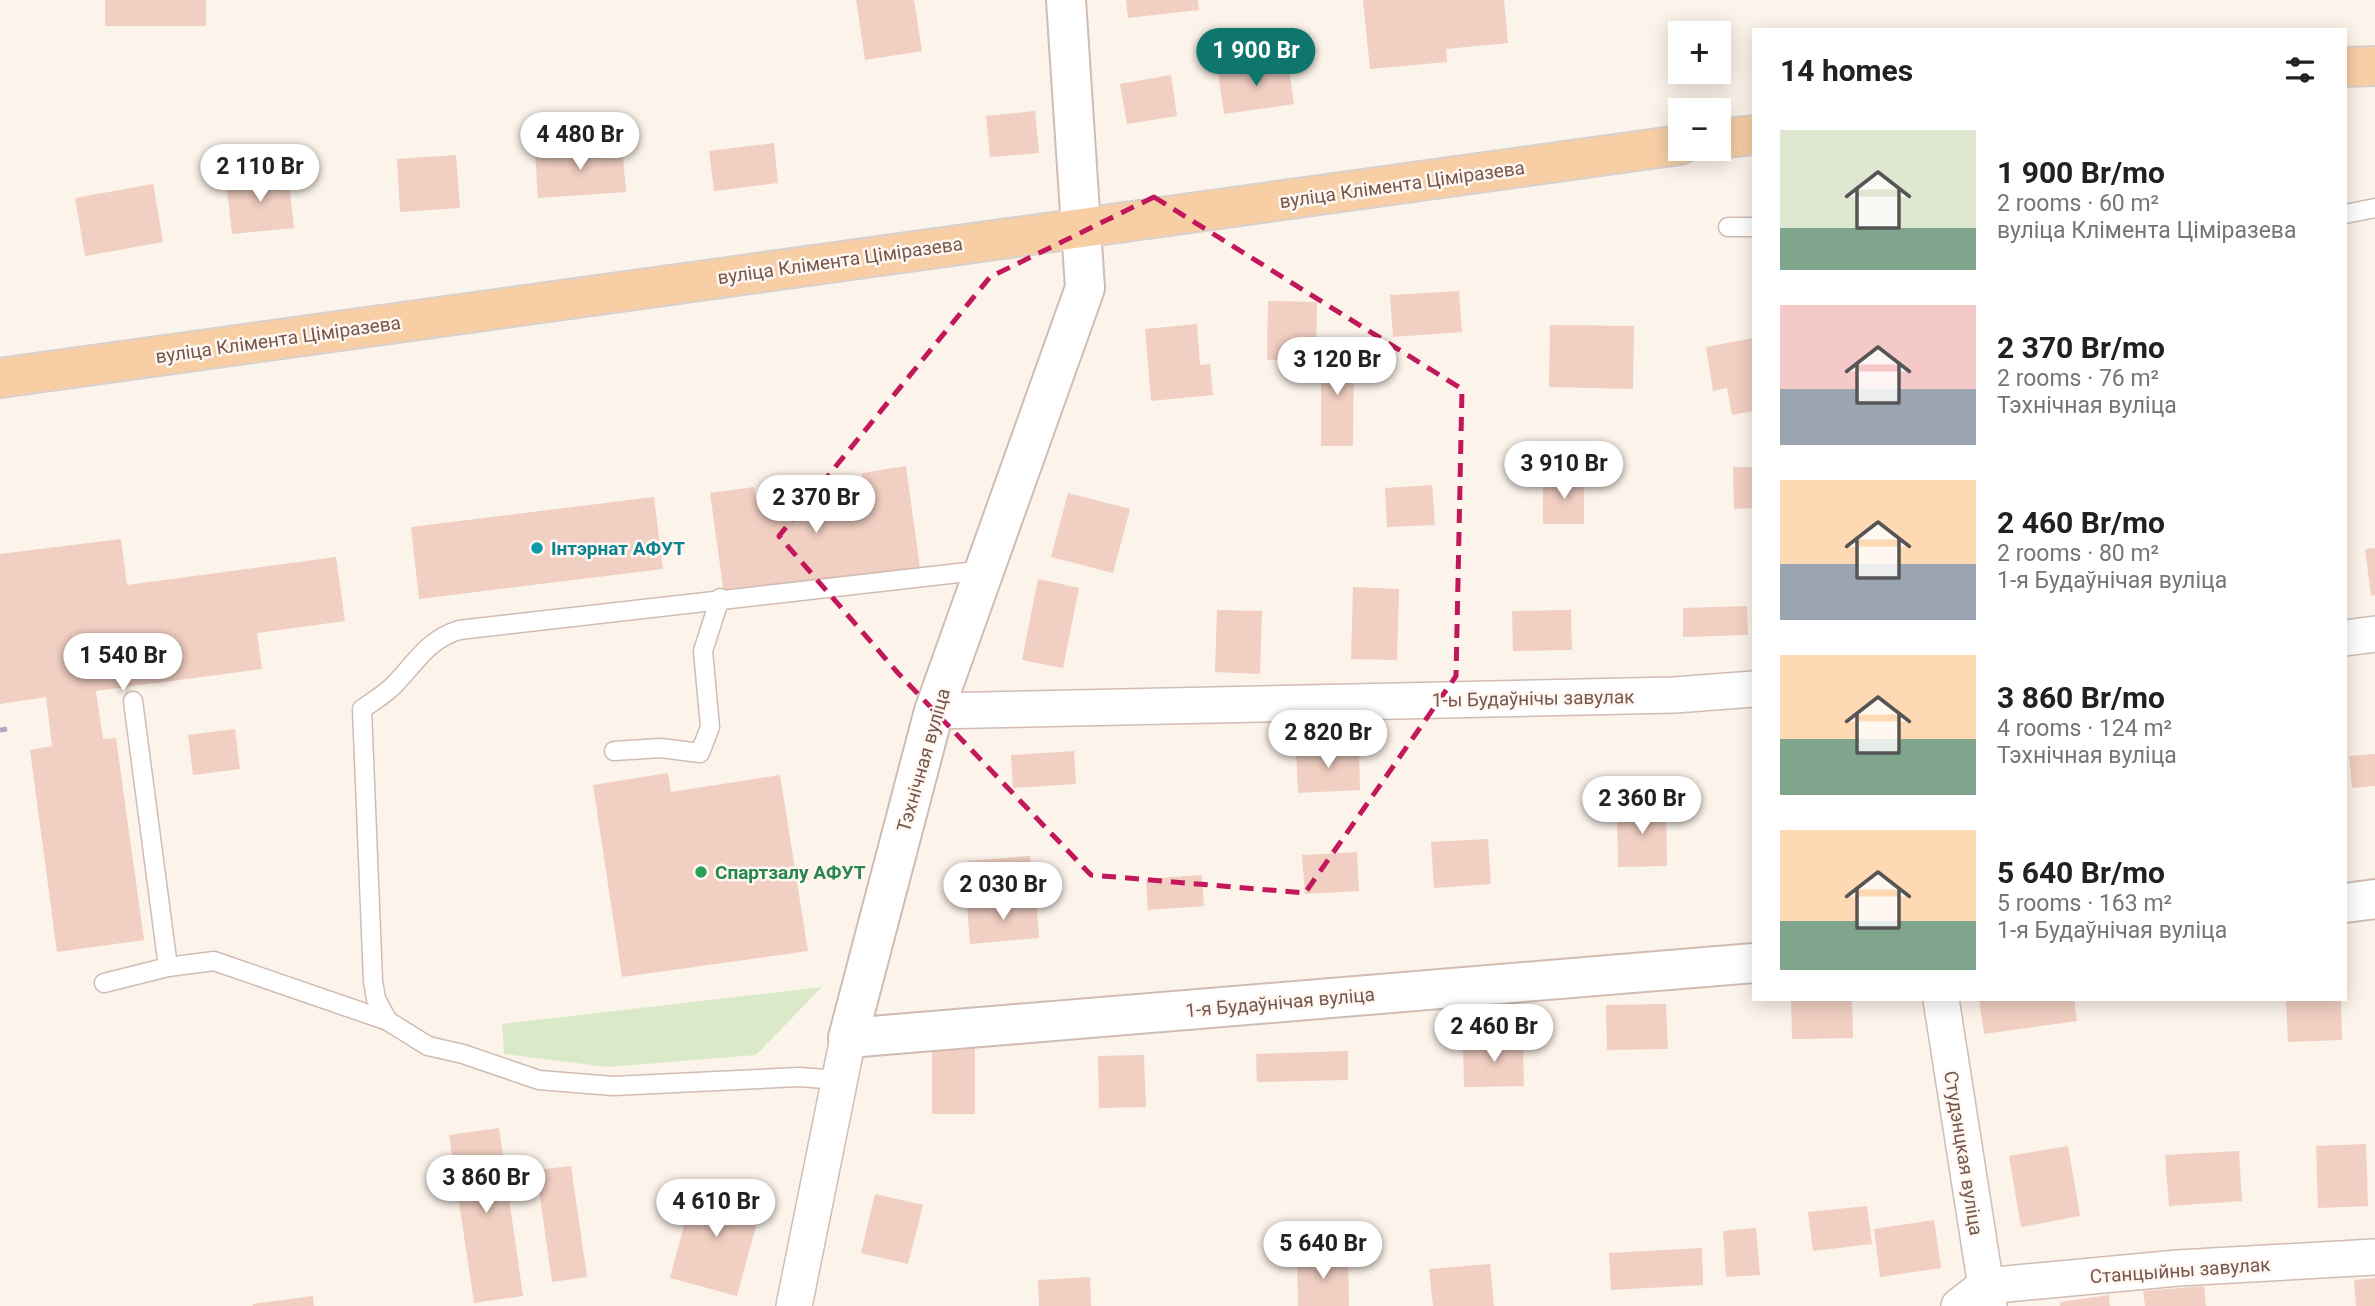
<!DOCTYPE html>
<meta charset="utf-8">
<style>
:root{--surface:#fff;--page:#f6f6f6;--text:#202124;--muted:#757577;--accent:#0f766e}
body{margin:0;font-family:Roboto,sans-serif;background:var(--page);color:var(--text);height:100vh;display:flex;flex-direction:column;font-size:26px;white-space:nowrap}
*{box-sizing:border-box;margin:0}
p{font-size:23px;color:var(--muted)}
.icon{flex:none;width:38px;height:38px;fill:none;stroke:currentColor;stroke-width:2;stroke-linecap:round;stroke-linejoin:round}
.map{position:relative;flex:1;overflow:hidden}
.details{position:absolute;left:1752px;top:28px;width:595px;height:973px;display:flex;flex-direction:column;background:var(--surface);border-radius:0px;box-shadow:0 4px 18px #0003}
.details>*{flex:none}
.fabs{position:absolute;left:1668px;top:21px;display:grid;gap:14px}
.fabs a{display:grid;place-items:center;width:63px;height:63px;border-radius:0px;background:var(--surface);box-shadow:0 4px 18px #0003;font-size:35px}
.price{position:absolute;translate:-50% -60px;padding:0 16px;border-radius:24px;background:#fff;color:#222;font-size:23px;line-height:46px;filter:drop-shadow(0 2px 4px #0008)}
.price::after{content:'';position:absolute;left:50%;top:42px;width:21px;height:16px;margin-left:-10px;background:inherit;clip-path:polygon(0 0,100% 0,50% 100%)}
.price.selected{background:var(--accent);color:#fff}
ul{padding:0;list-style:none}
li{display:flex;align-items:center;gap:21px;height:175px;padding:0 28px}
li span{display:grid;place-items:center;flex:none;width:196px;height:140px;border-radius:0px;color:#555}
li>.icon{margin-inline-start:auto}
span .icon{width:84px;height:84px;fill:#fffc;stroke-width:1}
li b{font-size:30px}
h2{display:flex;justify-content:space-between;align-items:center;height:84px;padding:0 28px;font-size:30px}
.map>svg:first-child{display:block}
</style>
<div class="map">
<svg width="2375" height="1306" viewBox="0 0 2375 1306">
<rect width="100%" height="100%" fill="#fcf3ea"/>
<polygon fill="#daeac8" points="822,987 756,1055 608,1067 504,1054 502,1024"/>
<g fill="#f1cfc2">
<rect x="105" y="0" width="101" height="26"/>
<polygon points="856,0 914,0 922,51 865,60"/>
<polygon points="1126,0 1198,0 1199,10 1128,18"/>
<polygon points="1363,0 1504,0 1508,43 1446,49 1447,62 1370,69"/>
<polygon points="1288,62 1294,104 1224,114 1218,72"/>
<polygon points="1171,75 1177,116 1127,124 1120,84"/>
<polygon points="1035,111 1039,153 990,157 986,116"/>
<polygon points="774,143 778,183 714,191 709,151"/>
<polygon points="622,146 626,192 538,198 535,152"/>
<polygon points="456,155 460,208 400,212 397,159"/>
<polygon points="288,175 294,228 232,234 226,181"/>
<polygon points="153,184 163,242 85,256 75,198"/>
<polygon points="1459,291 1462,332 1393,337 1390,295"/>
<polygon points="1268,301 1317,302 1316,361 1267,360"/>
<polygon points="1197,324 1200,365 1210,364 1213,395 1151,401 1145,329"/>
<polygon points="1550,325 1634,326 1633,389 1549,387"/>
<polygon points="1754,338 1754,411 1732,415 1727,388 1713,391 1706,347"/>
<polygon points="1321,348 1354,348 1353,446 1321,446"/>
<polygon points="906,466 920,568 724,594 710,493 754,487 757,505 864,490 862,473"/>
<polygon points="1733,467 1754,467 1754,508 1734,509"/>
<rect x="1543" y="478" width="41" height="46"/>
<polygon points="1432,485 1435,525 1387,527 1385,488"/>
<polygon points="1068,493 1130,509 1113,573 1051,557"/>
<polygon points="654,497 663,569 419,599 411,527"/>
<polygon points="121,539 127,585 336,557 345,621 257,633 262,669 96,691 103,739 116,738 144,940 57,952 30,750 52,746 46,697 0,704 0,554"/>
<polygon points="2375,548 2375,595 2371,596 2365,549"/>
<polygon points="1038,579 1079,588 1063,668 1022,660"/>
<polygon points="1353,587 1399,589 1397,660 1351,659"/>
<polygon points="1747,606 1748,635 1683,637 1683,608"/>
<polygon points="1217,610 1262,611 1260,674 1215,672"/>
<polygon points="1571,610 1572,650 1513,651 1512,611"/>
<polygon points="235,729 240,769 193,775 188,735"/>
<polygon points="1359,748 1360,790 1298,793 1296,751"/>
<polygon points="1074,751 1076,784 1013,788 1011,755"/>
<polygon points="2375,754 2375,786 2352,788 2349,756"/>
<polygon points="668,773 671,792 780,775 808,951 622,977 593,785"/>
<polygon points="1666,805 1667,866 1618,867 1617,807"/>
<polygon points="1488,839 1491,884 1434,888 1431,842"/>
<polygon points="1357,852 1359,891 1305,894 1302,855"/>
<polygon points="1030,856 1032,887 969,892 967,861"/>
<polygon points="1202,875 1204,906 1148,910 1146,879"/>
<polygon points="1036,901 1039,938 970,944 967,906"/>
<polygon points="1791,999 1852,999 1853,1038 1792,1039"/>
<polygon points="1979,999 2074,999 2077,1021 1984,1034"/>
<polygon points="2286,999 2341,999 2342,1040 2288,1042"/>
<polygon points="1666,1004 1668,1049 1607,1050 1606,1005"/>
<polygon points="1523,1040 1524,1086 1464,1087 1463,1041"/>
<rect x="932" y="1047" width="43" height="67"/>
<polygon points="1348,1051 1348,1080 1257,1082 1256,1054"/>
<polygon points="1144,1055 1146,1107 1099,1108 1098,1056"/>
<polygon points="499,1128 523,1296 474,1303 449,1135"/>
<polygon points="2366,1144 2368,1206 2318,1208 2316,1146"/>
<polygon points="2068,1146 2080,1216 2021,1227 2009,1156"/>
<polygon points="2239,1151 2242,1201 2169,1206 2165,1155"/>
<polygon points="571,1166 587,1277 552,1282 536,1170"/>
<polygon points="696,1181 763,1200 737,1296 670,1278"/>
<polygon points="875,1194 923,1205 908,1264 861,1253"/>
<polygon points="1867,1206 1872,1244 1813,1251 1808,1212"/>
<polygon points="1934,1220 1941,1268 1880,1277 1874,1229"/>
<polygon points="1756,1228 1760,1275 1726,1277 1723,1231"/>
<polygon points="1702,1248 1703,1285 1611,1290 1609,1253"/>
<polygon points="1348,1256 1349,1306 1298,1306 1297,1257"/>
<polygon points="1490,1264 1494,1306 1433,1306 1429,1269"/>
<polygon points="1090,1277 1091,1306 1039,1306 1038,1280"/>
<polygon points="2375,1278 2375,1306 2356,1306 2354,1280"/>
<polygon points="2204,1286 2206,1306 2145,1306 2143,1291"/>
<polygon points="2109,1295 2110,1306 2060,1306 2060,1302"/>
<polygon points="313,1296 314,1306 253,1306 252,1304"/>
</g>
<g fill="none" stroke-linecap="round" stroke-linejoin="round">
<defs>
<g id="service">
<polyline points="2345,214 2375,208"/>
<polyline points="1728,227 1754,227"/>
<polyline points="133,701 168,967"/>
<polyline points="614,751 661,748 700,753 710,727 703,651 720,598"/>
<polyline points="104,983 168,967 214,961 388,1021 428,1046 463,1054 539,1080 613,1086 799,1077 839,1080"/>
<path d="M388,1021L376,999L373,981L362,709C372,702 384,695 393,686C416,663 427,640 459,630L985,570"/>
</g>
<g id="minor">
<polyline points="2345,638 2375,634"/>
<polyline points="934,711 1674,695 1754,689"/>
<polyline points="1941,999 1989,1306"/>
<polyline points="794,1306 848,1038"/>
<polyline points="1959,1306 1985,1286 2178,1268 2375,1257"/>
</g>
<g id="tertiary">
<polyline points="1066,0 1085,288 934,711 848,1038 1754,963"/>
<polyline points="2345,903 2375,899"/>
</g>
<g id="primary">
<polyline points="2345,67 2375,66"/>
<polyline points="1718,139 1754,135"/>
<polyline points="0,378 1680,145"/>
</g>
</defs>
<use href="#service" stroke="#d1bcb2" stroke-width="21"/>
<use href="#minor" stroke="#d1bcb2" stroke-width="38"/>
<use href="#tertiary" stroke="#d1bcb2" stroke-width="42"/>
<use href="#primary" stroke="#d9d0cd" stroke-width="42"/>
<use href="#service" stroke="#fff" stroke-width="18"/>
<use href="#minor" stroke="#fff" stroke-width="35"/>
<use href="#tertiary" stroke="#fff" stroke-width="38"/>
<use href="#primary" stroke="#f8cfa5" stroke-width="38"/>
<polyline stroke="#b5a7c7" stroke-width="5" stroke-dasharray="10 7" stroke-linecap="butt" points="0,730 7,729"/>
</g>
<path fill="none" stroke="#c2185b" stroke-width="5" stroke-dasharray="14 9" stroke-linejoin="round" d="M1154,197L1462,389L1456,676L1305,893L1091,875L898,673L779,536L990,277Z"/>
<circle fill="#0f9aa8" stroke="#fff7f1" stroke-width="2.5" cx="537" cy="548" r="7"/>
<circle fill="#2e9e5b" stroke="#fff7f1" stroke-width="2.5" cx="701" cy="872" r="7"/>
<g text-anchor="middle" stroke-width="5" stroke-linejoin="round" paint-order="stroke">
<g font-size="19" fill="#77574d" stroke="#fff7f1">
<text transform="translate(1402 184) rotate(-8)" y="7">вуліца Клімента Ціміразева</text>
<text transform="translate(840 260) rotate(-8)" y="7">вуліца Клімента Ціміразева</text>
<text transform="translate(278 339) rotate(-8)" y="7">вуліца Клімента Ціміразева</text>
<text transform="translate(1533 698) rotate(-1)" y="7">1-ы Будаўнічы завулак</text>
<text transform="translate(923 760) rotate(-74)" y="7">Тэхнічная вуліца</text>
<text transform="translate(1280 1002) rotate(-5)" y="7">1-я Будаўнічая вуліца</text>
<text transform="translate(1964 1153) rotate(81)" y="7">Студэнцкая вуліца</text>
<text transform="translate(2180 1270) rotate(-4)" y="7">Станцыйны завулак</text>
</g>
<g font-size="19" font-weight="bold" fill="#0d838f" stroke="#fff7f1" text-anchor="start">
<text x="551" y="555">Інтэрнат АФУТ</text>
</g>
<g font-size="19" font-weight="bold" fill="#27864d" stroke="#fff7f1" text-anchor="start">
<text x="715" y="879">Спартзалу АФУТ</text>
</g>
</g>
</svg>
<div class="fabs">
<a>+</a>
<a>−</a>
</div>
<b class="price selected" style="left:1256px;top:88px">1 900 Br</b>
<b class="price" style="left:580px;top:172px">4 480 Br</b>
<b class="price" style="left:260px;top:204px">2 110 Br</b>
<b class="price" style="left:1337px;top:397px">3 120 Br</b>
<b class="price" style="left:1564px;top:501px">3 910 Br</b>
<b class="price" style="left:816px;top:535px">2 370 Br</b>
<b class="price" style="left:123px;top:693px">1 540 Br</b>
<b class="price" style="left:1328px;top:770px">2 820 Br</b>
<b class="price" style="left:1642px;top:836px">2 360 Br</b>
<b class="price" style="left:1003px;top:922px">2 030 Br</b>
<b class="price" style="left:1494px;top:1064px">2 460 Br</b>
<b class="price" style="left:486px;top:1215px">3 860 Br</b>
<b class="price" style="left:716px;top:1239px">4 610 Br</b>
<b class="price" style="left:1323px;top:1281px">5 640 Br</b>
<section class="details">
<h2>14 homes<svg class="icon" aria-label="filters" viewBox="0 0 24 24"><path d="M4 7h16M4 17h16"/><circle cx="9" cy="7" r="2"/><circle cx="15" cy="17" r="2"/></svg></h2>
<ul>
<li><span style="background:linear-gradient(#dfe7d0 70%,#7fa58c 0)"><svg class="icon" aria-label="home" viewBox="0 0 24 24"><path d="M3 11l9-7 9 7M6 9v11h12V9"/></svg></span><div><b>1 900 Br/mo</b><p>2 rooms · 60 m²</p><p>вуліца Клімента Ціміразева</p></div></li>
<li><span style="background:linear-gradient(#f6c9c9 60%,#9aa5b1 0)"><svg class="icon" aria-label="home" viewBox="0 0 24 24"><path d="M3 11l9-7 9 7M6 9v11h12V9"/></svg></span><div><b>2 370 Br/mo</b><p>2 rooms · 76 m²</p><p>Тэхнічная вуліца</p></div></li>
<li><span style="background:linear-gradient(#ffd9b3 60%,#9aa5b1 0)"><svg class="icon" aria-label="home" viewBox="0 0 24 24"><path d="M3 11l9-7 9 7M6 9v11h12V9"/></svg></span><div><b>2 460 Br/mo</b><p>2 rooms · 80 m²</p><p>1-я Будаўнічая вуліца</p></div></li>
<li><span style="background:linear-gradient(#ffd9b3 60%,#7fa58c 0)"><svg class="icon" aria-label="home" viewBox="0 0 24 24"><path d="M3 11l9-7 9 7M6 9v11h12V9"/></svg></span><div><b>3 860 Br/mo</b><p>4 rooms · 124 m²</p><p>Тэхнічная вуліца</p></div></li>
<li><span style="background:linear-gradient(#ffd9b3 65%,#7fa58c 0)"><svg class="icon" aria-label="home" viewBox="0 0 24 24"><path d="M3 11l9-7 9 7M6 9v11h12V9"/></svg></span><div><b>5 640 Br/mo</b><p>5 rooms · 163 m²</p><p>1-я Будаўнічая вуліца</p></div></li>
</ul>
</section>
</div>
